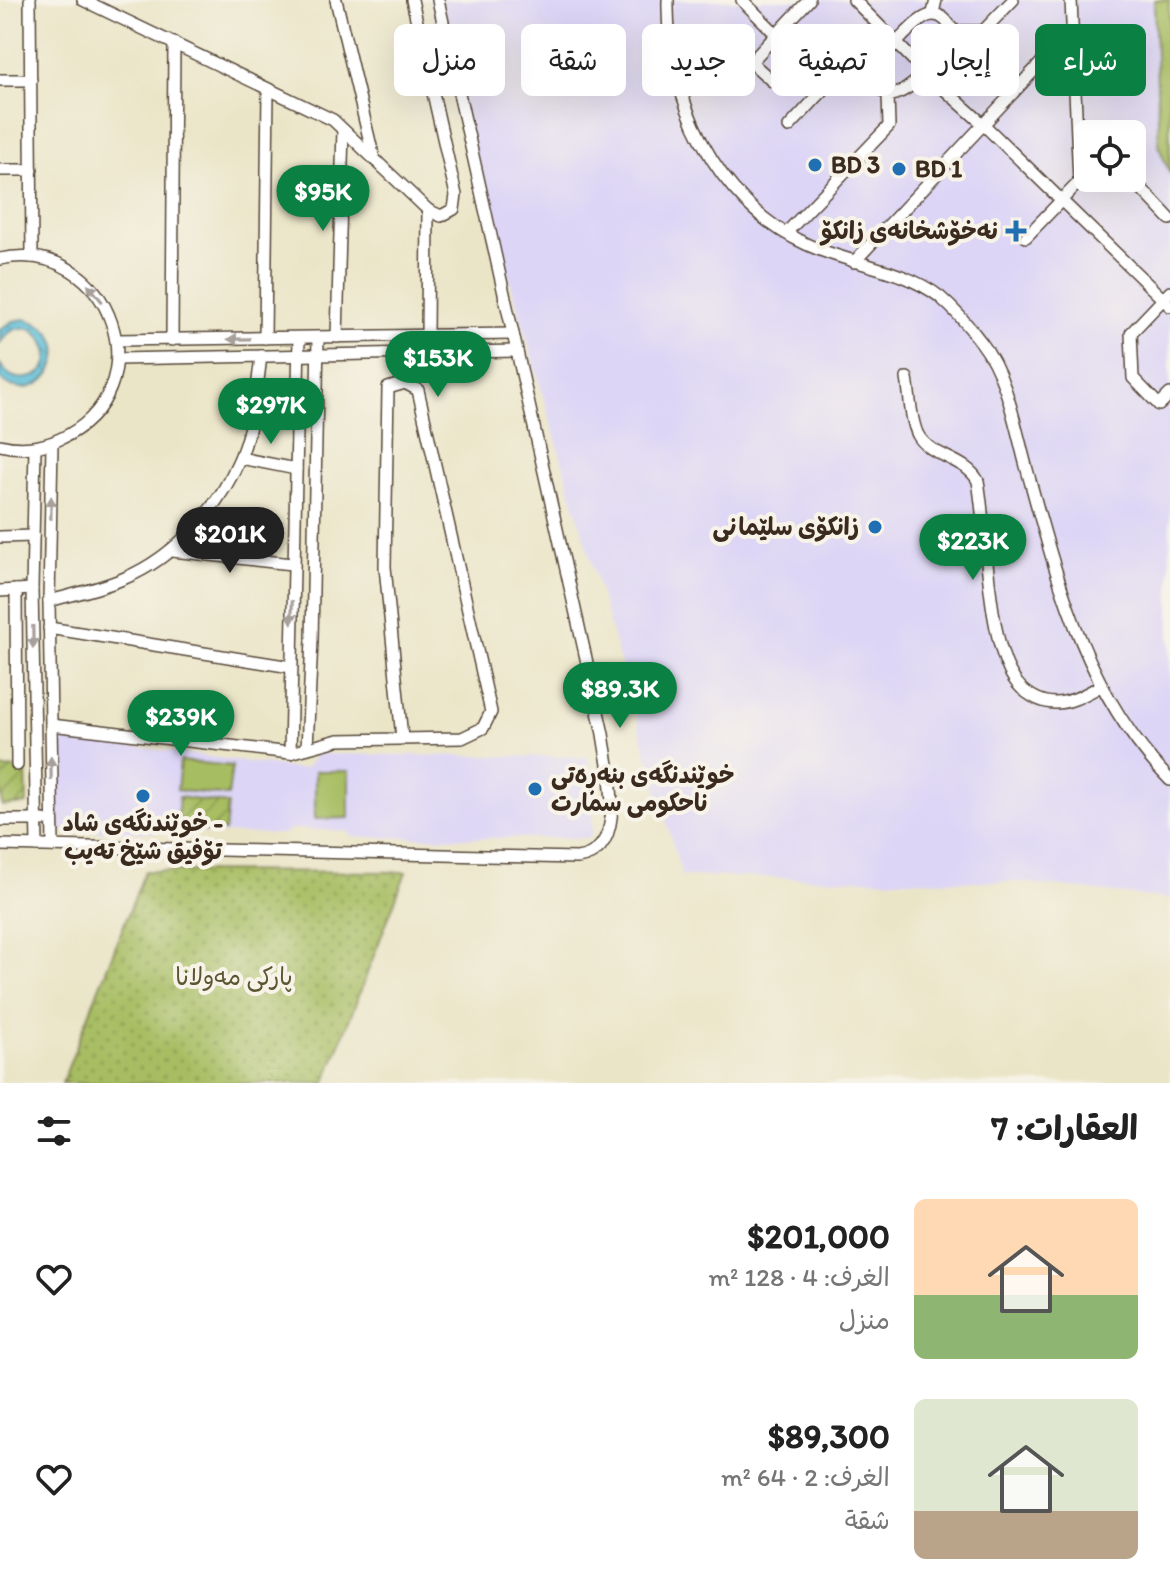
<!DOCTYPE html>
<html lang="ar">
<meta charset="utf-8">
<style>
:root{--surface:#fff;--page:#f2f2f2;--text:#222;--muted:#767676;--accent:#0b8043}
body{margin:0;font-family:Itim,"Playpen Sans Arabic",sans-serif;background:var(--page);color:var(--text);direction:rtl;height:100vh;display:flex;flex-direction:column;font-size:30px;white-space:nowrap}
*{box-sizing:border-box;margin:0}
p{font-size:26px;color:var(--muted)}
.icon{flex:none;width:44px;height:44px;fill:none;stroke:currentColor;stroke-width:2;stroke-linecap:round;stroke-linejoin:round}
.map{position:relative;height:1083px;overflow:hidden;direction:ltr}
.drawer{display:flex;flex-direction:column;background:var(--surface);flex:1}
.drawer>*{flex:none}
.hud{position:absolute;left:24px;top:24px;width:1122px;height:72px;direction:rtl;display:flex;gap:16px}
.fabs{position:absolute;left:1074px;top:120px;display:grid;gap:16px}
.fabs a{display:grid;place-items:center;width:72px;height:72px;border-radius:12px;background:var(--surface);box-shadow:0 8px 32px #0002;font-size:40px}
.price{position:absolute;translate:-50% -68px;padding:0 18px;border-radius:28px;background:var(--accent);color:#fff;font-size:26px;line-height:52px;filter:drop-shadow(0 2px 4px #0008)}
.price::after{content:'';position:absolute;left:50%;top:48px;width:24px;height:18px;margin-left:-12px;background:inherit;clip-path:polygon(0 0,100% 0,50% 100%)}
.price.active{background:#222;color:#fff}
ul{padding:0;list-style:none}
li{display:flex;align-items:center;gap:24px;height:200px;padding:0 32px}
li span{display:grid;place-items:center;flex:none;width:224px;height:160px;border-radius:12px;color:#555}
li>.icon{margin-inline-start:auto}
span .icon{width:96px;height:96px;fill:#fffc;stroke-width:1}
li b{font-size:34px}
h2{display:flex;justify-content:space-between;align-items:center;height:96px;padding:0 32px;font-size:34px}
.pill{padding:0 28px;border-radius:12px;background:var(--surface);box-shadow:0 8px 32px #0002;font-size:28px;line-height:72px}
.pill.active{background:var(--accent);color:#fff}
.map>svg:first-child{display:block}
</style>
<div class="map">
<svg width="1170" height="1083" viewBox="0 0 1170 1083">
<defs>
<pattern id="park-dots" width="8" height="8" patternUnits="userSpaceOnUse" patternTransform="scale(2)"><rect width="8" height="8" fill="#a7bd62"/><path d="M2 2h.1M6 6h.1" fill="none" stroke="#899a50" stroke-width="1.8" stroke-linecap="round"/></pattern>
<pattern id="garden-furrows" width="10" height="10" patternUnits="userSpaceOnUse" patternTransform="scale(2)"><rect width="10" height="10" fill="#a7bd62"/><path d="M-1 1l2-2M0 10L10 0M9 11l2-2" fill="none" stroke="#899a50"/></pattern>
<pattern id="water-waves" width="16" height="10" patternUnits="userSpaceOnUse" patternTransform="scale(2)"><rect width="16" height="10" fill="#57bbd6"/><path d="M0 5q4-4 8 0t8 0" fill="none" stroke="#4998ad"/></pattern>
</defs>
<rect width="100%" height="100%" fill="#f7f3e8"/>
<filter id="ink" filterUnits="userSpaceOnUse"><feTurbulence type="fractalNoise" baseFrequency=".0125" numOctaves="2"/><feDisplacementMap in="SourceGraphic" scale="16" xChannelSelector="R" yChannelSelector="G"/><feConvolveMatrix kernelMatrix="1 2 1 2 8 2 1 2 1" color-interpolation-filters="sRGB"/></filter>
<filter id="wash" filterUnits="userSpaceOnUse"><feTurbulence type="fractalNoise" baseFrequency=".006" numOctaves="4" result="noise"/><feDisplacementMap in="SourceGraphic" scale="32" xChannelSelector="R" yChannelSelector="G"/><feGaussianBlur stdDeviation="1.8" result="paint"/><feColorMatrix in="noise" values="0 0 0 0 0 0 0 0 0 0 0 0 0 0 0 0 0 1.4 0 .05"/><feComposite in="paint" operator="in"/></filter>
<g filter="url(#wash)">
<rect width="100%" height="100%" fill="#ebe5c8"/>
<g fill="#ddd5f6" fill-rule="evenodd">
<path d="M429,0H1170V899L1016,882L682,876ZM1088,134H1132V178H1088Z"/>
<polygon points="56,736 298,769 307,767 316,754 588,757 592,799 592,832 590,838 478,838 354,837 346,831 292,829 283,834 55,831"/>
</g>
<g fill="#a7bd62" stroke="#717440" stroke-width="2">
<polygon points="1154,0 1169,0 1170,174 1159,147"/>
<polygon points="180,761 232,766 228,796 177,790"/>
<polygon points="315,771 349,771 349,818 315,819"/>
</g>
<polygon fill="url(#park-dots)" stroke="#717440" stroke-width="2" points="145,871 406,872 325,1083 62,1083"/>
<g fill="url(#garden-furrows)" stroke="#717440" stroke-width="2">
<polygon points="26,768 27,804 2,806 0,769"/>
<polygon points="179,797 228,804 225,831 176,830"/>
</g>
<path fill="url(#water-waves)" stroke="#49727a" stroke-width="2" d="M24,319C89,333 44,415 0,379V364C6,374 14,380 27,378C74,371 31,297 0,343V329L13,321Z"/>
</g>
<g filter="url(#ink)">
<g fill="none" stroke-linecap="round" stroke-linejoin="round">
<defs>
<g id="minor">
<polyline points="30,0 32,257"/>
<polyline points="83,0 333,120 428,210 441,216 454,209 456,195 412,0"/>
<polyline points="336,0 374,159"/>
<path d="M668,0C666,95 715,203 806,244C848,264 903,268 940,297C955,310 969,326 981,342C1007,375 1015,426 1026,466C1057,578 1085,694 1170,780"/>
<polyline points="742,0 777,35"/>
<polyline points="854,0 925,72 983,124 1170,306"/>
<polyline points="933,13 936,0"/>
<polyline points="953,31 983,31 1013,0"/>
<polyline points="839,74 871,74"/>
<polyline points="0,80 31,80"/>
<polyline points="772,81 751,62 809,0"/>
<polyline points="789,127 881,28"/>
<polyline points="0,170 32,170"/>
<polyline points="1139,186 1170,219"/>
<path d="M786,233L889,126L888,95C908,97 951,50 953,31C937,0 919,20 902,37C893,46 883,55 874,66C868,79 877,88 888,95"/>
<polyline points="1026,237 1079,182 1071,0"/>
<path d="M0,259C112,236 165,391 60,439C42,448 19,450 0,445"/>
<polyline points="854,262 1072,30"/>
<polyline points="1170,292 1131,333 1133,378 1159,405 1170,394"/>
<polyline points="427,336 428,210"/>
<polyline points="337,337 343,130"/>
<polyline points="265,338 268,91"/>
<polyline points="117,340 513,334"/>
<polyline points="172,340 174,43"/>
<polyline points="118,359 517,351"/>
<path d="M907,378C910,395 910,419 918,435C930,457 966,458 978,481C987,532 987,639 1014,679C1023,693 1040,703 1055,703C1072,703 1087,693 1101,686"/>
<polyline points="52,443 49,601 53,846"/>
<polyline points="35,447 32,589 37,846"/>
<polyline points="240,458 296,469"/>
<polyline points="0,537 33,536"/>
<polyline points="172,551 292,564"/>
<polyline points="16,590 17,765"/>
<polyline points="0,591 32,589"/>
<path d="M49,601C74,594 100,589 125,578C175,557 219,508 240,458C253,426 257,390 261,356"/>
<polyline points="49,628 291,667"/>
<polyline points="51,725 290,753 338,740 462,738 483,728 491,712 418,390 405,383 388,388 385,567 402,738"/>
<polyline points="307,748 312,640 318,338"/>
<polyline points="290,753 299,338"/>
<polyline points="0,820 44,820"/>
<path d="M0,845L577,858C630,851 608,770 603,734L438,0"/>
</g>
</defs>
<use href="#minor" stroke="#554638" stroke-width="14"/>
<use href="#minor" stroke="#fff" stroke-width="11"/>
</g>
<defs><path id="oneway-solid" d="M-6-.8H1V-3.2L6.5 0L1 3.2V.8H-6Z" transform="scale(2)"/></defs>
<g fill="#a79f9a">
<use href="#oneway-solid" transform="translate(95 293) rotate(-129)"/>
<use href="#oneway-solid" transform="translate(239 339) rotate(179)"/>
<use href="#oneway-solid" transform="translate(51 508) rotate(-89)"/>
<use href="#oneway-solid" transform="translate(292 612) rotate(91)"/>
<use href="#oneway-solid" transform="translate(33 637) rotate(89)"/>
<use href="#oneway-solid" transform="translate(51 768) rotate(-91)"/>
</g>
</g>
<g fill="#1f6fb2" stroke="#f7f3e8" stroke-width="3">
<circle cx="815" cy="165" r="8"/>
<circle cx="899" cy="169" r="8"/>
<path d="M1012 219h8v8h8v8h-8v8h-8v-8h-8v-8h8z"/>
<circle cx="875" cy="527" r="8"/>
<circle cx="535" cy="789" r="8"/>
<circle cx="143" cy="796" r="8"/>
</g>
<g text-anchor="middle" stroke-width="8" stroke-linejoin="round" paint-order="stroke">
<g font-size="24" font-weight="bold" fill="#3b2a1e" stroke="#f7f3e8" text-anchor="start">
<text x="831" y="173">BD 3</text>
<text x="915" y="177">BD 1</text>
<text x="998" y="239" text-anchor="end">نەخۆشخانەی زانکۆ</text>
<text x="859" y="535" text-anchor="end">زانکۆی سلێمانی</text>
<text x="551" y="783">خوێندنگەی بنەڕەتی<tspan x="551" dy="28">ناحکومی سمارت</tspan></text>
<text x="143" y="831" text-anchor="middle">خوێندنگەی شاد -<tspan x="143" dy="28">تۆفیق شێخ تەیب</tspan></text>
</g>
<g font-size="24" fill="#5b5632" stroke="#f7f3e8">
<text x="234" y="985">پارکی مەولانا</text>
</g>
</g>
</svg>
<div class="fabs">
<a><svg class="icon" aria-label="locate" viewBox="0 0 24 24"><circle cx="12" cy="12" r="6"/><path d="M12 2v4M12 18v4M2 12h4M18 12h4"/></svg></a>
</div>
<b class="price" style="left:323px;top:233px">$95K</b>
<b class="price" style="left:438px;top:399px">$153K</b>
<b class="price" style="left:271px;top:446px">$297K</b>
<b class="price active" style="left:230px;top:575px">$201K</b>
<b class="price" style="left:973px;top:582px">$223K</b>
<b class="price" style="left:620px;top:730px">$89.3K</b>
<b class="price" style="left:181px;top:758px">$239K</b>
<div class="hud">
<a class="pill active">شراء</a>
<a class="pill">إيجار</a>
<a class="pill">تصفية</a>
<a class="pill">جديد</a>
<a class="pill">شقة</a>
<a class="pill">منزل</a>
</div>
</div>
<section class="drawer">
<h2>العقارات: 7<svg class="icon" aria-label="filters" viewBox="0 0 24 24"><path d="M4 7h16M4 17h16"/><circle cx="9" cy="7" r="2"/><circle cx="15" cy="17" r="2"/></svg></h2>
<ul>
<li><span style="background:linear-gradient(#ffd9b3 60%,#8fb573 0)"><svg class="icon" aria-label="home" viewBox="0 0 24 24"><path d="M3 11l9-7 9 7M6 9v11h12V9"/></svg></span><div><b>$201,000</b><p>الغرف: 4 · 128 m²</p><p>منزل</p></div><svg class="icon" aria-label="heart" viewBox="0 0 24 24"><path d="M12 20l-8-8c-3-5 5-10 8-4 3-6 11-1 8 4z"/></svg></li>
<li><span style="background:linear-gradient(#dfe7d0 70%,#b9a48a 0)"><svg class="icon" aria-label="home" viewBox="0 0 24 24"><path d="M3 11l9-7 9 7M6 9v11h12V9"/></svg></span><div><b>$89,300</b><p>الغرف: 2 · 64 m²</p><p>شقة</p></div><svg class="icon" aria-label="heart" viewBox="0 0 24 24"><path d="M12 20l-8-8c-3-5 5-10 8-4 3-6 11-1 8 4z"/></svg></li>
</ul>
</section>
